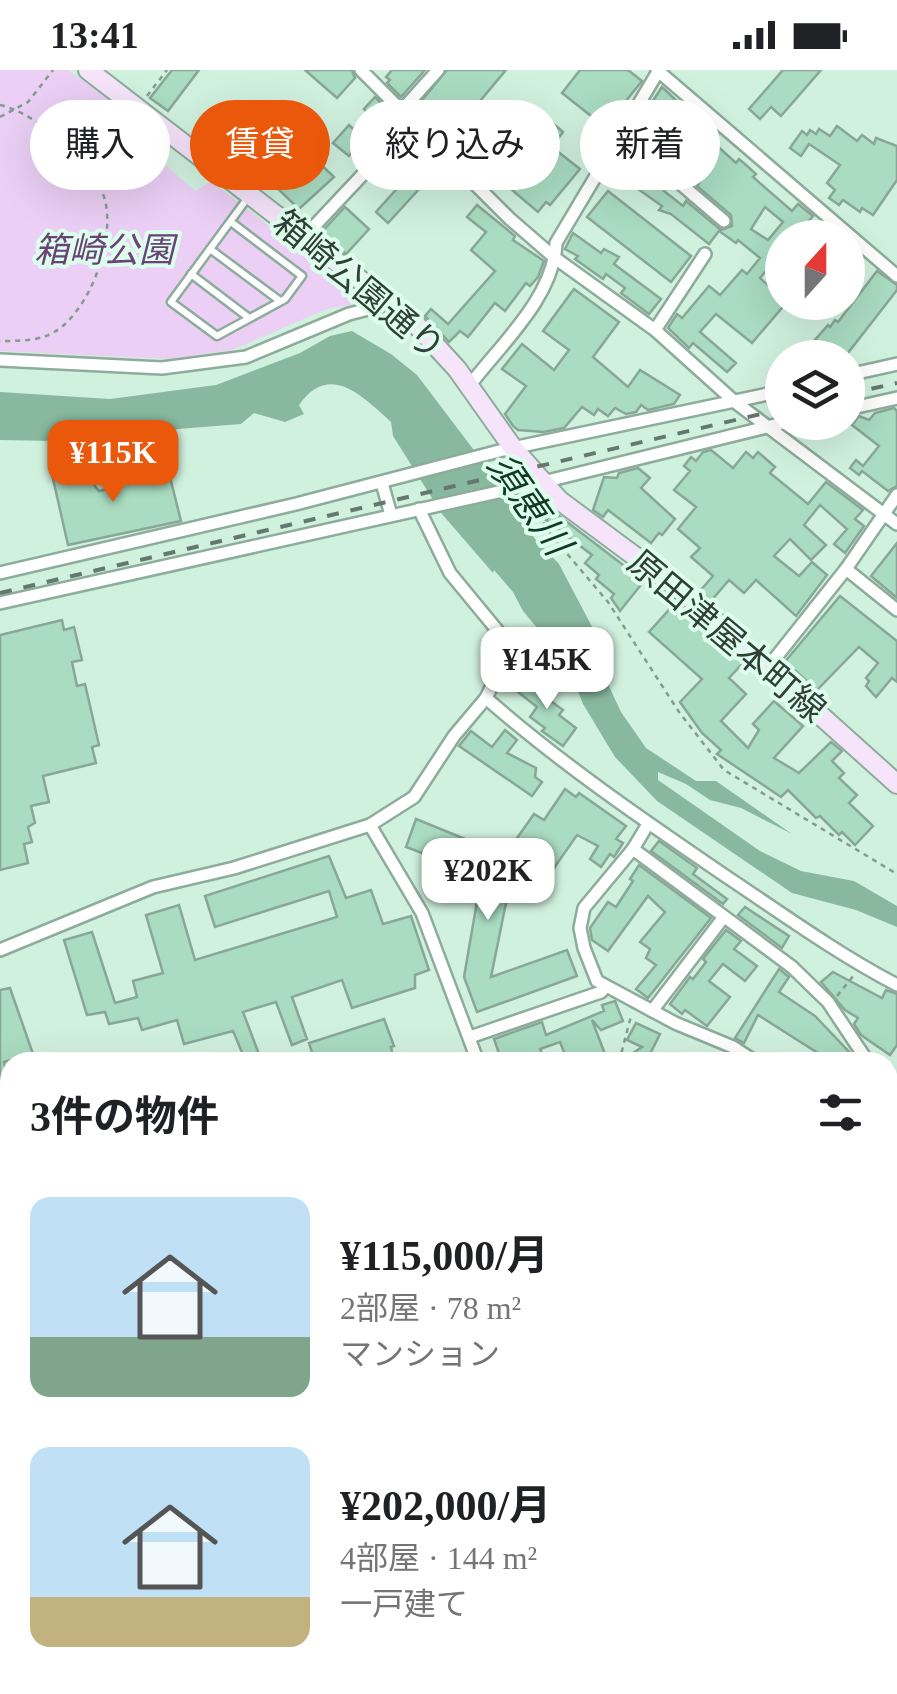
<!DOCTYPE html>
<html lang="ja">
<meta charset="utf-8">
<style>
:root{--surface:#fff;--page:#f6f6f6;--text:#202124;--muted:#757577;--accent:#ea580c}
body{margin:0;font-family:"Times New Roman","Noto Sans JP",serif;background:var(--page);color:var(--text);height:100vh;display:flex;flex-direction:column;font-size:38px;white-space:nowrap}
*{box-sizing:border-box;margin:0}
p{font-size:32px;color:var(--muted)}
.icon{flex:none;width:55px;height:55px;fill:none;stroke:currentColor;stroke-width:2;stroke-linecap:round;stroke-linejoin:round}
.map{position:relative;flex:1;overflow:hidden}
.drawer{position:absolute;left:0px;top:982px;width:898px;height:642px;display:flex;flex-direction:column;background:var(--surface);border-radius:30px 30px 0 0;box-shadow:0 10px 40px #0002}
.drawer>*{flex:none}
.banner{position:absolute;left:30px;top:30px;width:838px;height:90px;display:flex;gap:20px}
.needle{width:65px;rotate:21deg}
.tools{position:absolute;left:765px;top:150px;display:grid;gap:20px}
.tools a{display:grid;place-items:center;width:100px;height:100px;border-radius:50%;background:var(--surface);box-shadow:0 10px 40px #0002;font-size:50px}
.price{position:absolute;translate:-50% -85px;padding:0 22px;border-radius:20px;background:#fff;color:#222;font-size:32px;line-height:65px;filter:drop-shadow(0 2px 5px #0008)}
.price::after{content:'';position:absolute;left:50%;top:60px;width:30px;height:22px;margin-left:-15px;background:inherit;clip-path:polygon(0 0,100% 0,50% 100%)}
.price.selected{background:var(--accent);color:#fff}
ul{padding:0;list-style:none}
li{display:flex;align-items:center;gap:30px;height:250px;padding:0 30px}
li span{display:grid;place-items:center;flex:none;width:280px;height:200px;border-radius:20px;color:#555}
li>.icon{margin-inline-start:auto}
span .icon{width:120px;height:120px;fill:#fffc;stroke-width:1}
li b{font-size:42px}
h2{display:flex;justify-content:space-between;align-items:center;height:120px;padding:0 30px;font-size:42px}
.tag{padding:0 35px;border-radius:45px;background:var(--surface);box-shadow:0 10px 40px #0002;font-size:35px;line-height:90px}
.tag.selected{background:var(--accent);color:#fff}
.status{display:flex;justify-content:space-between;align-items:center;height:70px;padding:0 50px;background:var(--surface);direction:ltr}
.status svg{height:28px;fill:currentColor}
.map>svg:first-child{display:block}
</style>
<div class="status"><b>13:41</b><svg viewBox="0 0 49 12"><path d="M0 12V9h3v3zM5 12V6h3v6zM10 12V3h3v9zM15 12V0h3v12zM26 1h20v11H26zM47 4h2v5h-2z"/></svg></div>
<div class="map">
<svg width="897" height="1624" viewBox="0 0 897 1624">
<rect width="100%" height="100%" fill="#d1f1df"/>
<path fill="#ebcff5" d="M0,0H68L145,56C151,85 173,103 196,121L211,111L366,232L327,239L232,280L168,289L0,281Z"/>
<path fill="#88b99f" d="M352,261L391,284L417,305L511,429L535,469L559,494L598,568L599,571L588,566L587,569L621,642L646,678L696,711H716L792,764L741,738L710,730L686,714L658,702V710L760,781L801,801L854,811L897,836V857L856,840L792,823L657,731L615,687L583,634L568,595L523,541L513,522L494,500L493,503L442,444L393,366L391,352C363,327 330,291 299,335L304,344L285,352L254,343L241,354L178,359L134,369L103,365L52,367L53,371L0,370V322L110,329L216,315L300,283L330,266Z"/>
<g fill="#a9dcc1" stroke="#88a797" stroke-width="2.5" fill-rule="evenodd">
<polygon points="172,0 199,0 168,41 150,28"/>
<polygon points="305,0 352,0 355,8 337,28"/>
<polygon points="392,0 425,0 401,27 387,13 390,10 386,7"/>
<polygon points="447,0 506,0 465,49 454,39 436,59 414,40"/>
<polygon points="580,0 628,0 642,11 605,57 562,23"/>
<polygon points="783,0 821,0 781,46 771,37 760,49 749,39"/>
<path d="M662,17L688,42L718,65L714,73L736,93L739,89L746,95L756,104L753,107L792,141L798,134L813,146L795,168H782V182L760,208L782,228V232H787L752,273L716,244L700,262L736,293L727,302L693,273L689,278L668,258L677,244L682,248L709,216L720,225L742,200L747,204L760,188L738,170L736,173L719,161L709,174L671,144L659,140L662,136L621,107L624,102L613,95L622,81L628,84L629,82L665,114L664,121L683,136L686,131L721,160L732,156L731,145L697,116L704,106L679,85L691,70L672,55L653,78L633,61ZM765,137L783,152L768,170L751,159Z"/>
<polygon points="375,27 400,52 391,61 384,55 371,69 366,64 349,86 333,73 349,55 353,59 368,43 364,39"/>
<polygon points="542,44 563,62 552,77 580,99 550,135 546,132 538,142 493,104"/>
<polygon points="223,50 253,71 259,66 265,67 277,79 290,65 334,107 299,139 247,89 237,99 206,75"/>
<polygon points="837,56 857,71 862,65 874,74 876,68 897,76 897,110 873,145 862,138 860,142 843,130 839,135 829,128 835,120 827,113 840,95 809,74 801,86 790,78 802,61 807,65 810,60 816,64 819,59 830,66"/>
<polygon points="430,82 442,94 388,153 376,142"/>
<polygon points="608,121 691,186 671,212 587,147"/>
<polygon points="477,135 515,166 513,170 544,191 538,207 530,216 526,213 505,241 495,233 468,267 460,261 449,272 425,246 431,239 448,254 495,201 471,180 486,162 467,147"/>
<polygon points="345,137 369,159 346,184 321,163"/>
<polygon points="573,163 601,183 604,179 619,187 614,194 661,229 649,244 621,223 625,218 606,204 603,209 575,189 578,186 565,179"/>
<polygon points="877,201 897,215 897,220 844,288 836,283 832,288 799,288 828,255 830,257 835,250 838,252"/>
<polygon points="574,219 619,252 593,287 628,317 640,300 680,325 674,334 648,340 641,335 636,342 626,344 615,338 608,346 598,339 594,345 582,337 564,358 543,362 518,360 513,356 505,344 526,316 502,299 522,274 554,300 569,280 543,261"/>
<polygon points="894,338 897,341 897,416 888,421 862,401 859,405 850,398 856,390 863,396 879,376 852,355 859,346 869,350 875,343"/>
<polygon points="711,380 733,398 746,382 753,388 758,382 775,397 770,403 808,434 826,412 863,440 855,449 864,456 845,483 834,474 847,459 820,435 804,455 826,475 811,490 790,469 774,486 799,506 812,492 827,505 796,546 756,510 744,523 729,510 711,531 700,521 713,506 691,487 700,478 678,459 696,437 674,420 690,401 684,396 691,387 696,391 703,382"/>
<polygon points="638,398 650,408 641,418 675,449 662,465 659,463 651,473 608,440 603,447 593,440 604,407 617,408 619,403"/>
<polygon points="51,400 82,400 99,421 120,416 117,408 134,400 139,411 169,403 181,451 68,475"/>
<polygon points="554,442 644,511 620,541 611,528 614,524 596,509 599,505 585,493 592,485 546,450"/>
<polygon points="897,473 897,528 871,506"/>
<polygon points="840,526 897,571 897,612 892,608 876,627 866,616 869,611 866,608 878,593 859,577 817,620 790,596 788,598 783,594"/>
<polygon points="676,532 743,593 729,608 746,624 721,651 748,678 759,660 753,654 774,631 803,656 774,688 799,703 831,672 842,681 832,691 844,703 839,708 857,725 849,733 873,756 855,775 842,762 839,765 820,746 816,748 788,720 781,727 717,684 721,680 702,663 680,632 702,609 649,562"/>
<polygon points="62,550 64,560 74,557 82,590 72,592 77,616 85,614 99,675 92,677 96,693 43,706 49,732 31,736 35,753 28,757 32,772 24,774 28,793 0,800 0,565"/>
<polygon points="530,606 546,617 541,624 563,640 559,645 576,658 563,676 542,661 545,658 530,647 537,637 518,622"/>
<polygon points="505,660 517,670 507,683 536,698 535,707 542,712 532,726 459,676 471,661 492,677"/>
<polygon points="565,719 576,727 579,723 626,756 616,769 623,773 614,787 610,784 601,797 590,789 598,776 577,765 554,798 515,771 534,744 544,750"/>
<polygon points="416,749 480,775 508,823 491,907 567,880 577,906 477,942 464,907 478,826 462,798 406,777"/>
<polygon points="659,771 697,798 693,804 727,829 723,834 651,781"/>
<polygon points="329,786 346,828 371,820 383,854 411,846 429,900 415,905 415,918 352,938 342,910 292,927 307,969 292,975 276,932 243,942 260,987 246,992 233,961 184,974 177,950 142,960 138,948 109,954 105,942 87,945 64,870 92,862 115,933 137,927 133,911 163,903 146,845 179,835 195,890 337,847 329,821 215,857 205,826"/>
<polygon points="639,795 711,848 648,928 636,919 656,895 646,888 650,879 640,872 665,842 648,826 608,881 592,870 590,858 608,832 616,837 633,811 630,809"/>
<polygon points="745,837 789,866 782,878 738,845"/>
<polygon points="726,860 741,871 734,879 757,896 745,911 723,894 709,911 730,927 707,956 685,940 682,944 670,934 690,907 693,909 706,892 703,889"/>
<polygon points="779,899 789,907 779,922 815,946 853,986 852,992 832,992 758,945 744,973 735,968"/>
<polygon points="833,902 882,928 886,920 897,924 897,975 890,985 861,965 854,954 858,948 845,940 821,912"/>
<polygon points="10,918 33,984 4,992 10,1020 0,1023 0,920"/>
<polygon points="615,931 623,951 601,960 592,950 608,992 568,992 560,972 540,979 546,992 502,992 494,969 542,952 546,965 604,941 602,935"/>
<polygon points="384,949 394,976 391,977 393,986 374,992 315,992 309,973"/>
<polygon points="636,953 660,964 650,984 638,992 620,992 642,977 627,970"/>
<polygon points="10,1132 10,1314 0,1317 0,1134"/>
<polygon points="10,1408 10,1517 7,1518 0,1493 0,1411"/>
</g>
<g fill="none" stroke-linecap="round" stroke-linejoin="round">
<defs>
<g id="lane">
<polyline points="231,152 302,206 285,229 217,266 171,232 249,126"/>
<polyline points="210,179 280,231"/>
<polyline points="191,204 249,248"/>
<polyline points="888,1281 897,1274"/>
</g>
<g id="street">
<polyline points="361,0 510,149 555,188 655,260 735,332 897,454"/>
<polyline points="657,0 897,206"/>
<polyline points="403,39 438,0"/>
<polyline points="621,63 724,151"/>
<polyline points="305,166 414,50"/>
<polyline points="655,260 705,184"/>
<polyline points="0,290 162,298 246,287 349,244 392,233"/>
<polyline points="848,305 897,294"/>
<path d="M470,315C501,274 554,227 556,173L659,0"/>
<polyline points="848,339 897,328"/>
<polyline points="382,413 391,445"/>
<polyline points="846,499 897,540"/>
<polyline points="0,503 296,434 503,380 782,321"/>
<polyline points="0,533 543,412 787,352"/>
<polyline points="769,596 846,499 897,425"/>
<path d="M486,628C560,693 642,749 724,805C781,843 836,883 897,915"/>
<polyline points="648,754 633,779 584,838 580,858 584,878 597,911 675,953 733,977 756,992"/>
<polyline points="370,755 422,843 478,992"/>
<polyline points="633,779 792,897 828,932 864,986 861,992"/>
<polyline points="0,880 153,817 234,798 370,755 414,727 454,666 486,628 511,577 450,503 419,439"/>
<polyline points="652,941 723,848"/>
<polyline points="470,967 601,922 605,917"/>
<polyline points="0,1119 10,1117"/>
<polyline points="888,1143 897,1142"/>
<polyline points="0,1335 10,1332"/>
<polyline points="888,1477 897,1466"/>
<polyline points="0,1549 10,1548"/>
<polyline points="198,1615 200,1624"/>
<polyline points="415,1615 418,1624"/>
<polyline points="637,1615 638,1624"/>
<polyline points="860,1615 869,1624"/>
<polyline points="502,1624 548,1615"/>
</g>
<polyline id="secondary" points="88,0 412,250 457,299 513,378 559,430 683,522 897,714"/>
</defs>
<use href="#lane" stroke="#8dac9b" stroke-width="11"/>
<use href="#street" stroke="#8dac9b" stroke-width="16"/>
<use href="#secondary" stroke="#8dac9b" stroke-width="22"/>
<g stroke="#859b8f" stroke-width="2.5" stroke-dasharray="5 5" stroke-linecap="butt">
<polyline points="147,26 167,0"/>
<path d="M0,35C36,43 89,89 103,124C119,165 88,251 46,266C33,271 14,271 0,271"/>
<polyline points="0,47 28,32 53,0"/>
<polyline points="532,425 536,441 552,466 608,532 679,642 724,700 897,804"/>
<polyline points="837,926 854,905"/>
<polyline points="619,992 631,946"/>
</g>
<use href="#lane" stroke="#fff" stroke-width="6"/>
<use href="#street" stroke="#fff" stroke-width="11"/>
<use href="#secondary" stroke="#f6e4fb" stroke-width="18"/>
<g stroke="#65786e" stroke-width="4" stroke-dasharray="12 12" stroke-linecap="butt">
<polyline points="848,324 897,313"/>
<polyline points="0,523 782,339"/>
</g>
</g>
<g text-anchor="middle" stroke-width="8" stroke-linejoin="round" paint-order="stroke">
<g font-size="35" font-style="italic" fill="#694276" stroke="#defeed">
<text x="104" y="192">箱崎公園</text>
</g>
<g font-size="35" fill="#323e38" stroke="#defeed">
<text transform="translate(359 215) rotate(40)" y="12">箱崎公園通り</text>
<text transform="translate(727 566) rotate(40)" y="12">原田津屋本町線</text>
</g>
<g font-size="38" font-style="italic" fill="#103927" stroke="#defeed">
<text transform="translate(529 434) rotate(55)" y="13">須恵川</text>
</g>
</g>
</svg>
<div class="tools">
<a><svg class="needle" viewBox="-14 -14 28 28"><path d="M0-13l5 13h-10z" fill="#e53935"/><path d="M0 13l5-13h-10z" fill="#757577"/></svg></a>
<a><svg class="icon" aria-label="layers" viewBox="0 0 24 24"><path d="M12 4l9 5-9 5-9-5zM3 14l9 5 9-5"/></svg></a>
</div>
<b class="price selected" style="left:113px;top:435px">¥115K</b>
<b class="price" style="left:547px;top:642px">¥145K</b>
<b class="price" style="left:488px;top:853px">¥202K</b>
<div class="banner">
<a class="tag">購入</a>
<a class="tag selected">賃貸</a>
<a class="tag">絞り込み</a>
<a class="tag">新着</a>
</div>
<section class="drawer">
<h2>3件の物件<svg class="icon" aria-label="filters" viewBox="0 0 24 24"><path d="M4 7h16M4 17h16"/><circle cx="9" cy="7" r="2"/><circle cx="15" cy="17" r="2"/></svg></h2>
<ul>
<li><span style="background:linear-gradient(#bfe0f5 70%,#7fa58c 0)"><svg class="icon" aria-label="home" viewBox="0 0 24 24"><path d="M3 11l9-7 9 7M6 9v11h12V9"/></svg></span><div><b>¥115,000/月</b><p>2部屋 · 78 m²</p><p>マンション</p></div></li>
<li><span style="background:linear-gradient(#bfe0f5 75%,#c2b280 0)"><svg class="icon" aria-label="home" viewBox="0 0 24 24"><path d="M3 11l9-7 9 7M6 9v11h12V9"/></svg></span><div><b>¥202,000/月</b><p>4部屋 · 144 m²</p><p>一戸建て</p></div></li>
</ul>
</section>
</div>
